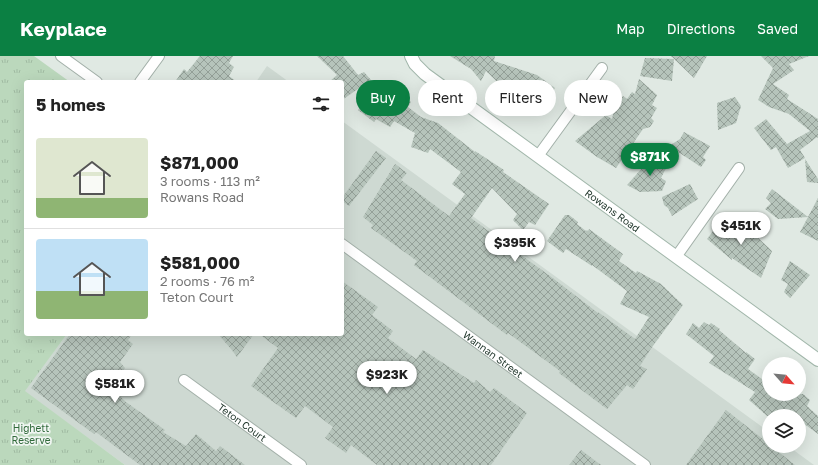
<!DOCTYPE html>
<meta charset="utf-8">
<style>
:root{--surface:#fff;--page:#f2f2f2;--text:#222;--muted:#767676;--line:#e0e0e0;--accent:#0b8043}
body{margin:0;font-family:"Golos Text",sans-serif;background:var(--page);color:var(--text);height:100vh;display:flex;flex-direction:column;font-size:15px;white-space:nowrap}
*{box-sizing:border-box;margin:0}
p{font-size:13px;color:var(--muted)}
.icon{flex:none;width:22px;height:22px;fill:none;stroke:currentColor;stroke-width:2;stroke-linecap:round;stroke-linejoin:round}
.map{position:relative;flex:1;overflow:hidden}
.drawer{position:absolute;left:24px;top:24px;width:320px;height:256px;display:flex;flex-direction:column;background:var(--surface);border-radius:4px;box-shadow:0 4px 16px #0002}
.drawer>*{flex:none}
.banner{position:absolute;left:356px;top:24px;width:380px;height:36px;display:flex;gap:8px}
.needle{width:26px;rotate:117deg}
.tools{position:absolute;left:762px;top:301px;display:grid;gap:8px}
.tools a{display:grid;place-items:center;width:44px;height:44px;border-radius:50%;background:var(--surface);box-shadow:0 4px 16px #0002;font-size:20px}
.price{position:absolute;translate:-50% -34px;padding:0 9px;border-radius:14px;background:#fff;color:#222;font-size:13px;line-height:26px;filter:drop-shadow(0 1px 2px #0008)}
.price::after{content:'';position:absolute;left:50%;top:24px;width:12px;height:9px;margin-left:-6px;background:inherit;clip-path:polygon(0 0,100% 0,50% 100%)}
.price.on{background:var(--accent);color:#fff}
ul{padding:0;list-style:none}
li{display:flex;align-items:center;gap:12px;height:100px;padding:0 12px}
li+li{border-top:1px solid var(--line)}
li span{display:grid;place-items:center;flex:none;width:112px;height:80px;border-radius:4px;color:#555}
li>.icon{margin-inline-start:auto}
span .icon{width:48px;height:48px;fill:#fffc;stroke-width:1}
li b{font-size:17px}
h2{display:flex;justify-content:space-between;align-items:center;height:48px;padding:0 12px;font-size:17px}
.tag{padding:0 14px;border-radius:18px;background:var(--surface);box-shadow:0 4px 16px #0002;font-size:14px;line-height:36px}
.tag.on{background:var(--accent);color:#fff}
header{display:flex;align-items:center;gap:24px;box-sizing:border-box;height:56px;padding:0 20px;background:var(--accent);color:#fff}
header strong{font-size:19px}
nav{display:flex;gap:22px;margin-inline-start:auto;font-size:14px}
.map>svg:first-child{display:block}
</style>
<header>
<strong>Keyplace</strong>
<nav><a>Map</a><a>Directions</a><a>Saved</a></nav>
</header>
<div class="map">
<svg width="818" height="409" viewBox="0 0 818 409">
<defs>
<pattern id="park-tufts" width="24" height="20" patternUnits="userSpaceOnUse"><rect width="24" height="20" fill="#bbd8bc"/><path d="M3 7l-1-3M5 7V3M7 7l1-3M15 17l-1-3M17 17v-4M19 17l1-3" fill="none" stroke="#a0baa2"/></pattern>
<pattern id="building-cross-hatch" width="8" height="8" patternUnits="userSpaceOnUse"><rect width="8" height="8" fill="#b6c4bb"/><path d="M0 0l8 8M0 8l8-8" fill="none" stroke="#94a098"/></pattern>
</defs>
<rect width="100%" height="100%" fill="#e0e9e3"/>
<g fill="#ced9d2">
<polygon points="267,10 289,26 256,26"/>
<polygon points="342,65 769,376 769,390 788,390 814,409 125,409 24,335 67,278 342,278"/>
</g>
<polygon fill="url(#park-tufts)" points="0,0 34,0 70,26 26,26 26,278 67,278 25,335 125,409 0,409"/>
<g fill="url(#building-cross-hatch)">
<polygon points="200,0 233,0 229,7 234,11 229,20 237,26 175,26 184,13 187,16"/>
<polygon points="317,0 343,0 358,19 364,16 371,24 342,44 342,26 329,26 337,19"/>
<polygon points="450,0 495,0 494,5 537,19 555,32 538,57 515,43 486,15 481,25 471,13"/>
<polygon points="671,0 707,0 694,22"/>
<polygon points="761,0 809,0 789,8 794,14 773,28 789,39 787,43 818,63 818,82 817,81 800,94 805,102 788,112 776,91 771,94 754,72 766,63 787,88 810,75 789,58 769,51 758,44 773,12"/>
<polygon points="645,2 674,3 672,25 640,20"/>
<polygon points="639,23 657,39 652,49 657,52 651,62 654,65 650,71 643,73 616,112 597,101 575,85 606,59 612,63 616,47 623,40 627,43 632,36 635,38"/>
<polygon points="377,26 395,40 396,38 411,46 408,51 421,61 438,67 475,96 475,95 504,114 503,116 549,148 535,169 529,166 523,174 513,164 517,158 492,132 471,162 503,186 550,220 598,257 598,256 635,283 649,261 620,248 627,235 592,209 592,210 566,193 563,197 547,185 565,159 569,159 578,166 577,168 586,175 587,174 588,175 589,173 623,198 619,205 636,217 637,215 661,228 683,249 650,294 640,310 647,313 633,333 627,329 607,353 559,317 560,315 508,277 507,279 414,209 417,205 371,172 373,169 363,161 395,108 407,117 401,124 449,160 465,138 452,128 461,116 430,93 428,97 411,91 415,77 394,65 390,71 376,63 374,66 358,54"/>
<polygon points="735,41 741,50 736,67 718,74 717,47"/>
<polygon points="684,76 710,90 703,101 706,104 701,111 669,90 680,83"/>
<polygon points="376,95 386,102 349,150 342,145 342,142"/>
<polygon points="651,102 668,108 661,122 666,125 662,135 640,136 627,129"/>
<polygon points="805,103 818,123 818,127 807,126"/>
<polygon points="690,128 698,143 672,160 668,152 664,149 662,141"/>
<polygon points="772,133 808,161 818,142 818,185 800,176 808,161 778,163 765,153 771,147 766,142"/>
<polygon points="726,158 753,182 755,179 772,195 761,222 732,202 732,204 707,183"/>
<polygon points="790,205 810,219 790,242 784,236 788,228 781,224"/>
<polygon points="342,225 378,251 372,259 393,275 388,282 416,303 423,294 474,327 476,324 490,336 494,332 527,357 491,409 377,409 351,389 346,397 325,382 333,371 305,350 296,362 251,330 278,292 259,278 342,278"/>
<polygon points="704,266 709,269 711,267 720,273 719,274 746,297 746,296 755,303 748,313 769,328 769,338 803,338 810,344 807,350 818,360 818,378 799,364 799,360 794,360 786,354 782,360 767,360 749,344 755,336 709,307 714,300 686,278 693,267 699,272"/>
<polygon points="70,278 132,278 128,284 133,288 120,306 125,312 111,332 126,346 165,374 163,376 186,390 196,378 216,395 220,390 245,409 140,409 96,376 94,378 31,332"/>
<polygon points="218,278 254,278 237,301 231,293"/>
<polygon points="726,354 769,388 769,390 771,390 795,409 686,409"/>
<polygon points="581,394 601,409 569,409"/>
</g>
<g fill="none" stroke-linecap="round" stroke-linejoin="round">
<defs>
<g id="street">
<polyline points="61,0 97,26"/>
<polyline points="140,26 159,0"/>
<polyline points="538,100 602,12"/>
<path id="s1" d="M342,188L645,409"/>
<polyline points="676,201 739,112"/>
<path id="s2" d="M184,324L301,409"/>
</g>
<g id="secondary">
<path id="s3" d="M411,0L415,8L425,18L818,304"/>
</g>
</defs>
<use href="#street" stroke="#a3b0a9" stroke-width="12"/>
<use href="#secondary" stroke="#a2b7ab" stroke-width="14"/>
<use href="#street" stroke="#fff" stroke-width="10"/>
<use href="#secondary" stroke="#fff" stroke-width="12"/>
</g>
<g text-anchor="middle" stroke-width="3.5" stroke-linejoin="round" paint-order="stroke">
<g font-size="10" fill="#22382d" stroke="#f0f6f2">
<text dy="4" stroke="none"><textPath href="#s3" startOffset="255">Rowans Road</textPath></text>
<text dy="4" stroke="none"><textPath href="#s1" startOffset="187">Wannan Street</textPath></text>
<text dy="4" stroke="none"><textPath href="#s2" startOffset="72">Teton Court</textPath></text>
</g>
<g font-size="10" fill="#316a3b" stroke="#f0f6f2">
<text x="31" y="376">Highett<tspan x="31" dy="12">Reserve</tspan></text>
</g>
</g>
</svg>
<div class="tools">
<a><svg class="needle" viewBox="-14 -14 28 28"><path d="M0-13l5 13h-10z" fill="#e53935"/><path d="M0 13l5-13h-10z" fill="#767676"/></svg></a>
<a><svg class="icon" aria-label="layers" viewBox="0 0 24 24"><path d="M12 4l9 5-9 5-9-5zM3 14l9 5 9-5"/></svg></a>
</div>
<b class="price on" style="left:650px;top:121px">$871K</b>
<b class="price" style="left:741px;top:190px">$451K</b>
<b class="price" style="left:515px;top:207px">$395K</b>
<b class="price" style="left:387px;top:339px">$923K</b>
<b class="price" style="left:115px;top:348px">$581K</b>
<div class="banner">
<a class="tag on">Buy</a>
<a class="tag">Rent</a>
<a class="tag">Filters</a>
<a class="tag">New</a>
</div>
<section class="drawer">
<h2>5 homes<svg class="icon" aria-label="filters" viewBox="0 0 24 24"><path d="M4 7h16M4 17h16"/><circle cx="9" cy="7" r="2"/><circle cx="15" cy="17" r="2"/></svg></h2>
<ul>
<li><span style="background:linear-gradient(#dfe7d0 75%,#8fb573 0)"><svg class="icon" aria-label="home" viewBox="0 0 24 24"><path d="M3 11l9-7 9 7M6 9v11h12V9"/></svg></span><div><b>$871,000</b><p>3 rooms · 113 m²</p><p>Rowans Road</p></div></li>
<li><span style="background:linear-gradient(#bfe0f5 65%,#8fb573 0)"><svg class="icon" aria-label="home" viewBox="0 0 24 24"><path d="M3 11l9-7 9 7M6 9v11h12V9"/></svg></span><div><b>$581,000</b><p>2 rooms · 76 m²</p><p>Teton Court</p></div></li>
</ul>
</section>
</div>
